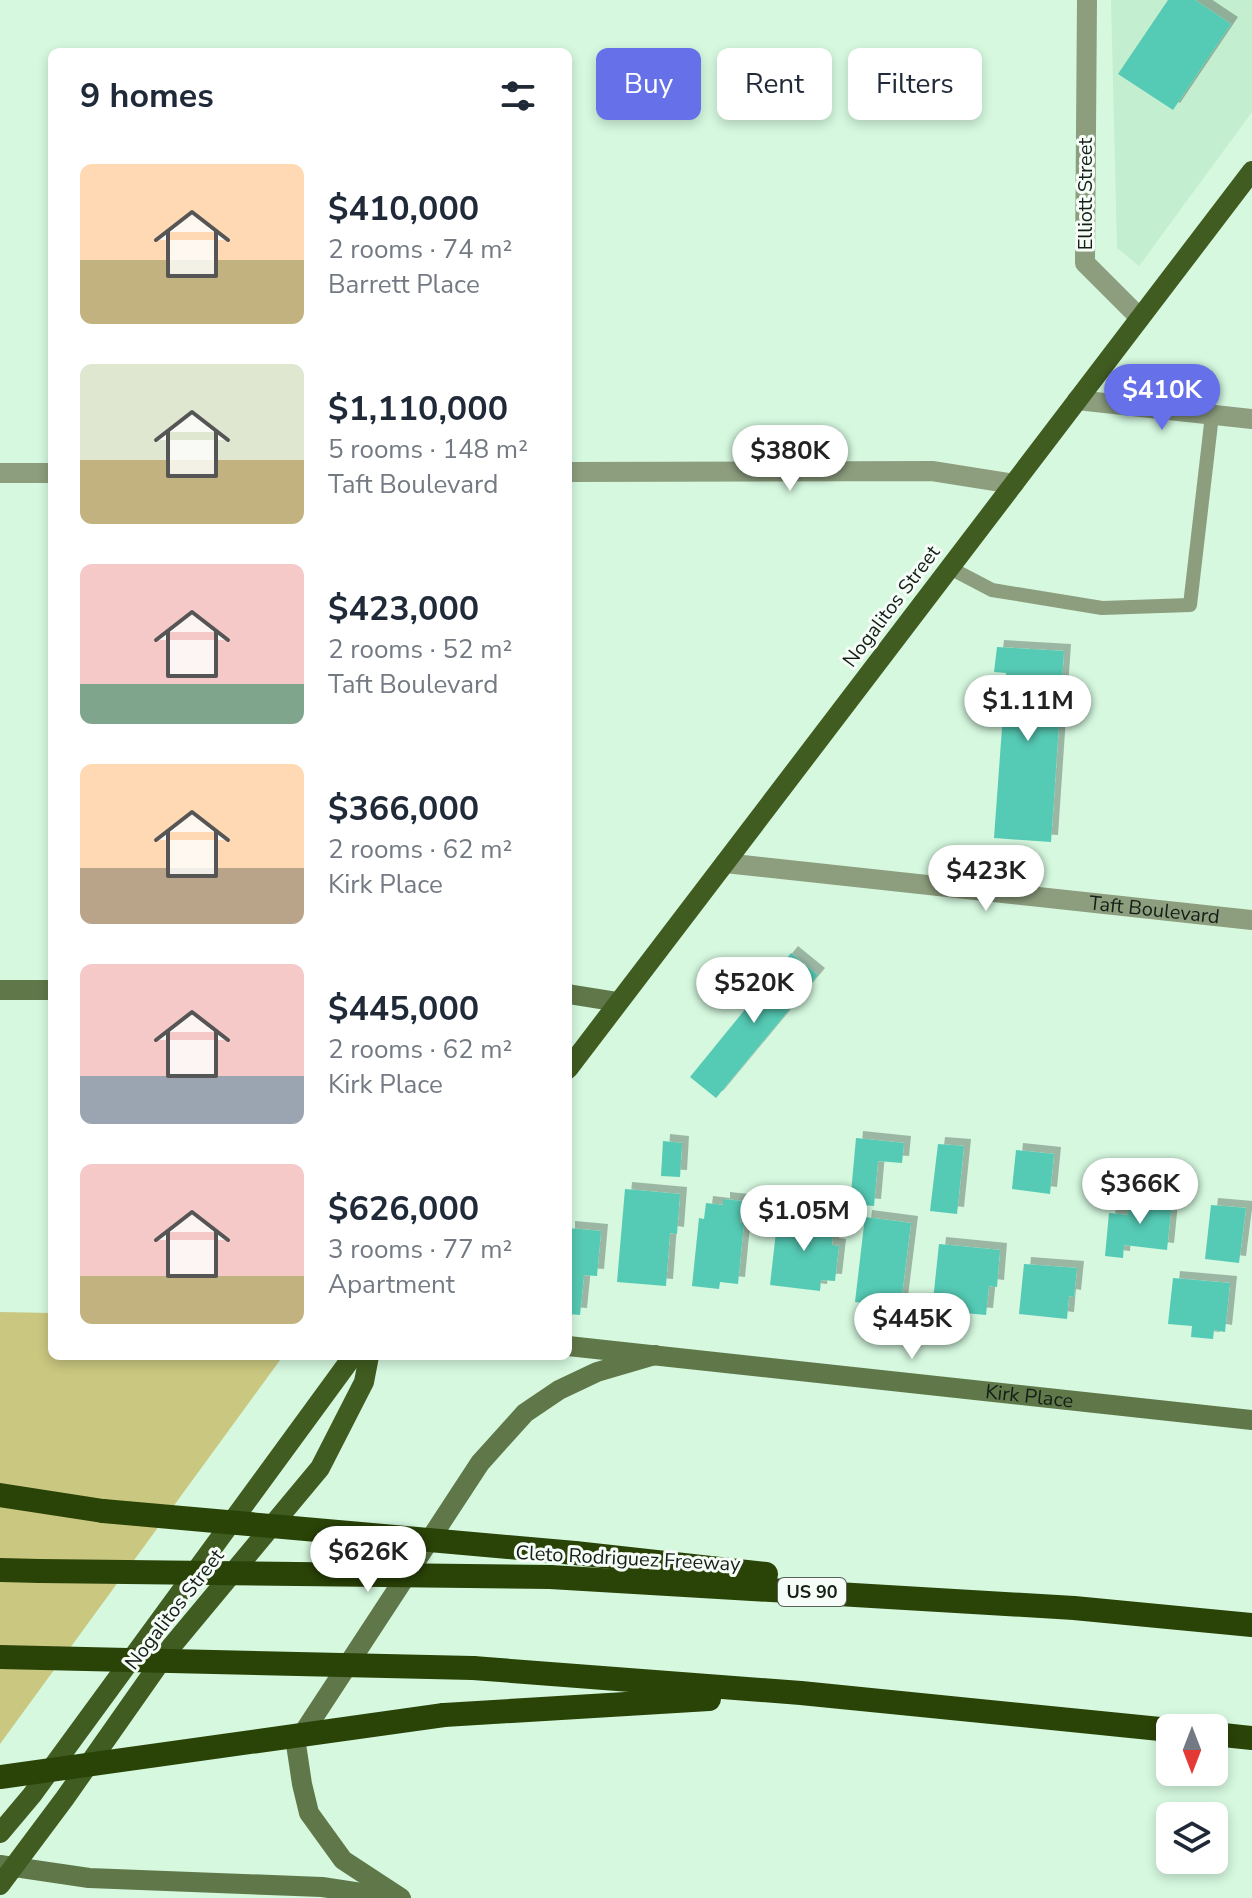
<!DOCTYPE html>
<meta charset="utf-8">
<style>
:root{--surface:#fff;--page:#f2f2f3;--text:#1f2937;--muted:#747a83;--accent:#6570e9}
body{margin:0;font-family:"Nunito Sans",sans-serif;background:var(--page);color:var(--text);height:100vh;display:flex;flex-direction:column;font-size:30px;white-space:nowrap}
*{box-sizing:border-box;margin:0}
p{font-size:26px;color:var(--muted)}
.icon{flex:none;width:44px;height:44px;fill:none;stroke:currentColor;stroke-width:2;stroke-linecap:round;stroke-linejoin:round}
.map{position:relative;flex:1;overflow:hidden}
.drawer{position:absolute;left:48px;top:48px;width:524px;height:1312px;display:flex;flex-direction:column;background:var(--surface);border-radius:12px;box-shadow:0 4px 12px #0003}
.drawer>*{flex:none}
.hud{position:absolute;left:596px;top:48px;width:536px;height:72px;display:flex;gap:16px}
.needle{width:52px;rotate:180deg}
.tools{position:absolute;left:1156px;top:1714px;display:grid;gap:16px}
.tools a{display:grid;place-items:center;width:72px;height:72px;border-radius:12px;background:var(--surface);box-shadow:0 4px 12px #0003;font-size:40px}
.price{position:absolute;translate:-50% -68px;padding:0 18px;border-radius:28px;background:#fff;color:#222;font-size:26px;line-height:52px;filter:drop-shadow(0 2px 4px #0008)}
.price::after{content:'';position:absolute;left:50%;top:48px;width:24px;height:18px;margin-left:-12px;background:inherit;clip-path:polygon(0 0,100% 0,50% 100%)}
.price.on{background:var(--accent);color:#fff}
ul{padding:0;list-style:none}
li{display:flex;align-items:center;gap:24px;height:200px;padding:0 32px}
li span{display:grid;place-items:center;flex:none;width:224px;height:160px;border-radius:12px;color:#555}
li>.icon{margin-inline-start:auto}
span .icon{width:96px;height:96px;fill:#fffc;stroke-width:1}
li b{font-size:34px}
h2{display:flex;justify-content:space-between;align-items:center;height:96px;padding:0 32px;font-size:34px}
.tag{padding:0 28px;border-radius:12px;background:var(--surface);box-shadow:0 4px 12px #0003;font-size:28px;line-height:72px}
.tag.on{background:var(--accent);color:#fff}
.map>svg:first-child{display:block}
</style>
<div class="map">
<svg width="1252" height="1898" viewBox="0 0 1252 1898">
<defs>
<filter id="shadow"><feDropShadow dx="7" dy="-7" stdDeviation="0" flood-color="#0004"/></filter>
</defs>
<rect width="100%" height="100%" fill="#d5f8df"/>
<polygon fill="#c4eed0" points="1111,0 1252,0 1252,112 1139,266 1117,248"/>
<polygon fill="#cac780" points="0,1312 52,1313 52,1356 283,1356 0,1744"/>
<g fill="#55cab4" filter="url(#shadow)">
<polygon points="1168,0 1195,0 1231,24 1173,110 1118,74"/>
<polygon points="997,647 1064,651 1051,842 994,838 1006,673 994,672"/>
<polygon points="791,953 818,975 716,1098 690,1077"/>
<polygon points="856,1138 904,1143 902,1163 878,1161 874,1206 850,1204"/>
<polygon points="663,1141 682,1143 680,1177 661,1176"/>
<polygon points="938,1144 964,1146 957,1214 930,1211"/>
<polygon points="1016,1150 1054,1154 1050,1194 1012,1189"/>
<polygon points="625,1189 680,1194 677,1234 670,1233 666,1286 617,1282"/>
<polygon points="1130,1195 1172,1200 1167,1250 1124,1245 1123,1258 1105,1256 1109,1213 1128,1215"/>
<polygon points="723,1199 742,1201 740,1223 744,1223 738,1284 720,1282 719,1289 692,1286 699,1218 704,1219 706,1203 723,1205"/>
<polygon points="1211,1205 1246,1208 1239,1263 1205,1259"/>
<polygon points="778,1214 834,1220 832,1245 839,1246 835,1281 821,1280 820,1291 770,1285"/>
<polygon points="865,1217 911,1223 901,1303 873,1300 873,1304 855,1302"/>
<polygon points="568,1228 601,1231 597,1276 584,1275 580,1315 568,1314"/>
<polygon points="939,1244 1000,1250 997,1287 989,1286 986,1315 932,1310"/>
<polygon points="1024,1264 1077,1268 1074,1297 1069,1296 1067,1319 1019,1314"/>
<polygon points="1173,1278 1230,1283 1225,1332 1214,1330 1213,1339 1191,1337 1192,1326 1168,1324"/>
</g>
<g fill="none" stroke-linecap="round" stroke-linejoin="round">
<polyline stroke="#8d9e7e" stroke-width="14" points="950,568 992,590 1102,608 1190,605 1212,415"/>
<g stroke="#8d9e7e" stroke-width="20">
<polyline points="1087,0 1085,263 1140,318"/>
<polyline points="1077,400 1252,419"/>
<polyline points="568,472 932,471 1014,484"/>
<polyline points="0,473 52,473"/>
<path id="s1" d="M725,863L1252,920"/>
</g>
<g stroke="#607849" stroke-width="20">
<polyline points="0,990 52,990"/>
<polyline points="568,994 618,1002"/>
<path id="s2" d="M568,1346L1252,1420"/>
<polyline points="0,1865 89,1878 322,1887 394,1898"/>
<polyline points="401,1898 343,1860 309,1813 302,1784 296,1744 480,1463 525,1413 559,1390 597,1372 655,1355"/>
</g>
<g stroke="#405c20" stroke-width="20">
<polyline points="568,1069 1252,171"/>
<polyline points="0,1833 32,1795 353,1356"/>
<polyline points="0,1885 65,1798 171,1647 320,1468 364,1382 369,1356"/>
</g>
<g stroke="#2a4307" stroke-width="24">
<polyline points="0,1495 103,1511"/>
<polyline points="575,1553 766,1574"/>
<polyline points="0,1570 40,1571"/>
<polyline points="550,1577 1074,1608 1252,1625"/>
<polyline points="473,1668 801,1693 1170,1730"/>
<polyline points="444,1715 709,1699"/>
<polyline points="1214,1734 1252,1738"/>
</g>
<g stroke="#2a4307" stroke-width="24">
<polyline points="103,1511 575,1553"/>
<polyline points="40,1571 550,1577"/>
<polyline points="0,1657 473,1668"/>
<polyline points="0,1777 444,1715"/>
</g>
</g>
<g text-anchor="middle" stroke-width="6" stroke-linejoin="round" paint-order="stroke">
<rect fill="#f6fdf8" stroke="#57625a" stroke-width="2" x="778" y="1578" width="68" height="28" rx="6"/>
<g font-size="18" font-weight="bold" fill="#131f17">
<text x="812" y="1598">US 90</text>
</g>
<g font-size="20" fill="#131f17" stroke="#f6fdf8">
<text transform="translate(1085 194) rotate(-90)" y="7">Elliott Street</text>
<text transform="translate(891 606) rotate(-53)" y="7">Nogalitos Street</text>
<text dy="7" stroke="none"><textPath href="#s1" startOffset="432">Taft Boulevard</textPath></text>
<text dy="7" stroke="none"><textPath href="#s2" startOffset="464">Kirk Place</textPath></text>
<text transform="translate(628 1558) rotate(3)" y="7">Cleto Rodriguez Freeway</text>
<text transform="translate(174 1609) rotate(-52)" y="7">Nogalitos Street</text>
</g>
</g>
</svg>
<div class="tools">
<a><svg class="needle" viewBox="-14 -14 28 28"><path d="M0-13l5 13h-10z" fill="#e53935"/><path d="M0 13l5-13h-10z" fill="#747a83"/></svg></a>
<a><svg class="icon" aria-label="layers" viewBox="0 0 24 24"><path d="M12 4l9 5-9 5-9-5zM3 14l9 5 9-5"/></svg></a>
</div>
<b class="price on" style="left:1162px;top:432px">$410K</b>
<b class="price" style="left:790px;top:493px">$380K</b>
<b class="price" style="left:1028px;top:743px">$1.11M</b>
<b class="price" style="left:986px;top:913px">$423K</b>
<b class="price" style="left:754px;top:1025px">$520K</b>
<b class="price" style="left:1140px;top:1226px">$366K</b>
<b class="price" style="left:804px;top:1253px">$1.05M</b>
<b class="price" style="left:912px;top:1361px">$445K</b>
<b class="price" style="left:368px;top:1594px">$626K</b>
<div class="hud">
<a class="tag on">Buy</a>
<a class="tag">Rent</a>
<a class="tag">Filters</a>
</div>
<section class="drawer">
<h2>9 homes<svg class="icon" aria-label="filters" viewBox="0 0 24 24"><path d="M4 7h16M4 17h16"/><circle cx="9" cy="7" r="2"/><circle cx="15" cy="17" r="2"/></svg></h2>
<ul>
<li><span style="background:linear-gradient(#ffd9b3 60%,#c2b280 0)"><svg class="icon" aria-label="home" viewBox="0 0 24 24"><path d="M3 11l9-7 9 7M6 9v11h12V9"/></svg></span><div><b>$410,000</b><p>2 rooms · 74 m²</p><p>Barrett Place</p></div></li>
<li><span style="background:linear-gradient(#dfe7d0 60%,#c2b280 0)"><svg class="icon" aria-label="home" viewBox="0 0 24 24"><path d="M3 11l9-7 9 7M6 9v11h12V9"/></svg></span><div><b>$1,110,000</b><p>5 rooms · 148 m²</p><p>Taft Boulevard</p></div></li>
<li><span style="background:linear-gradient(#f6c9c9 75%,#7fa58c 0)"><svg class="icon" aria-label="home" viewBox="0 0 24 24"><path d="M3 11l9-7 9 7M6 9v11h12V9"/></svg></span><div><b>$423,000</b><p>2 rooms · 52 m²</p><p>Taft Boulevard</p></div></li>
<li><span style="background:linear-gradient(#ffd9b3 65%,#b9a48a 0)"><svg class="icon" aria-label="home" viewBox="0 0 24 24"><path d="M3 11l9-7 9 7M6 9v11h12V9"/></svg></span><div><b>$366,000</b><p>2 rooms · 62 m²</p><p>Kirk Place</p></div></li>
<li><span style="background:linear-gradient(#f6c9c9 70%,#9aa5b1 0)"><svg class="icon" aria-label="home" viewBox="0 0 24 24"><path d="M3 11l9-7 9 7M6 9v11h12V9"/></svg></span><div><b>$445,000</b><p>2 rooms · 62 m²</p><p>Kirk Place</p></div></li>
<li><span style="background:linear-gradient(#f6c9c9 70%,#c2b280 0)"><svg class="icon" aria-label="home" viewBox="0 0 24 24"><path d="M3 11l9-7 9 7M6 9v11h12V9"/></svg></span><div><b>$626,000</b><p>3 rooms · 77 m²</p><p>Apartment</p></div></li>
</ul>
</section>
</div>
